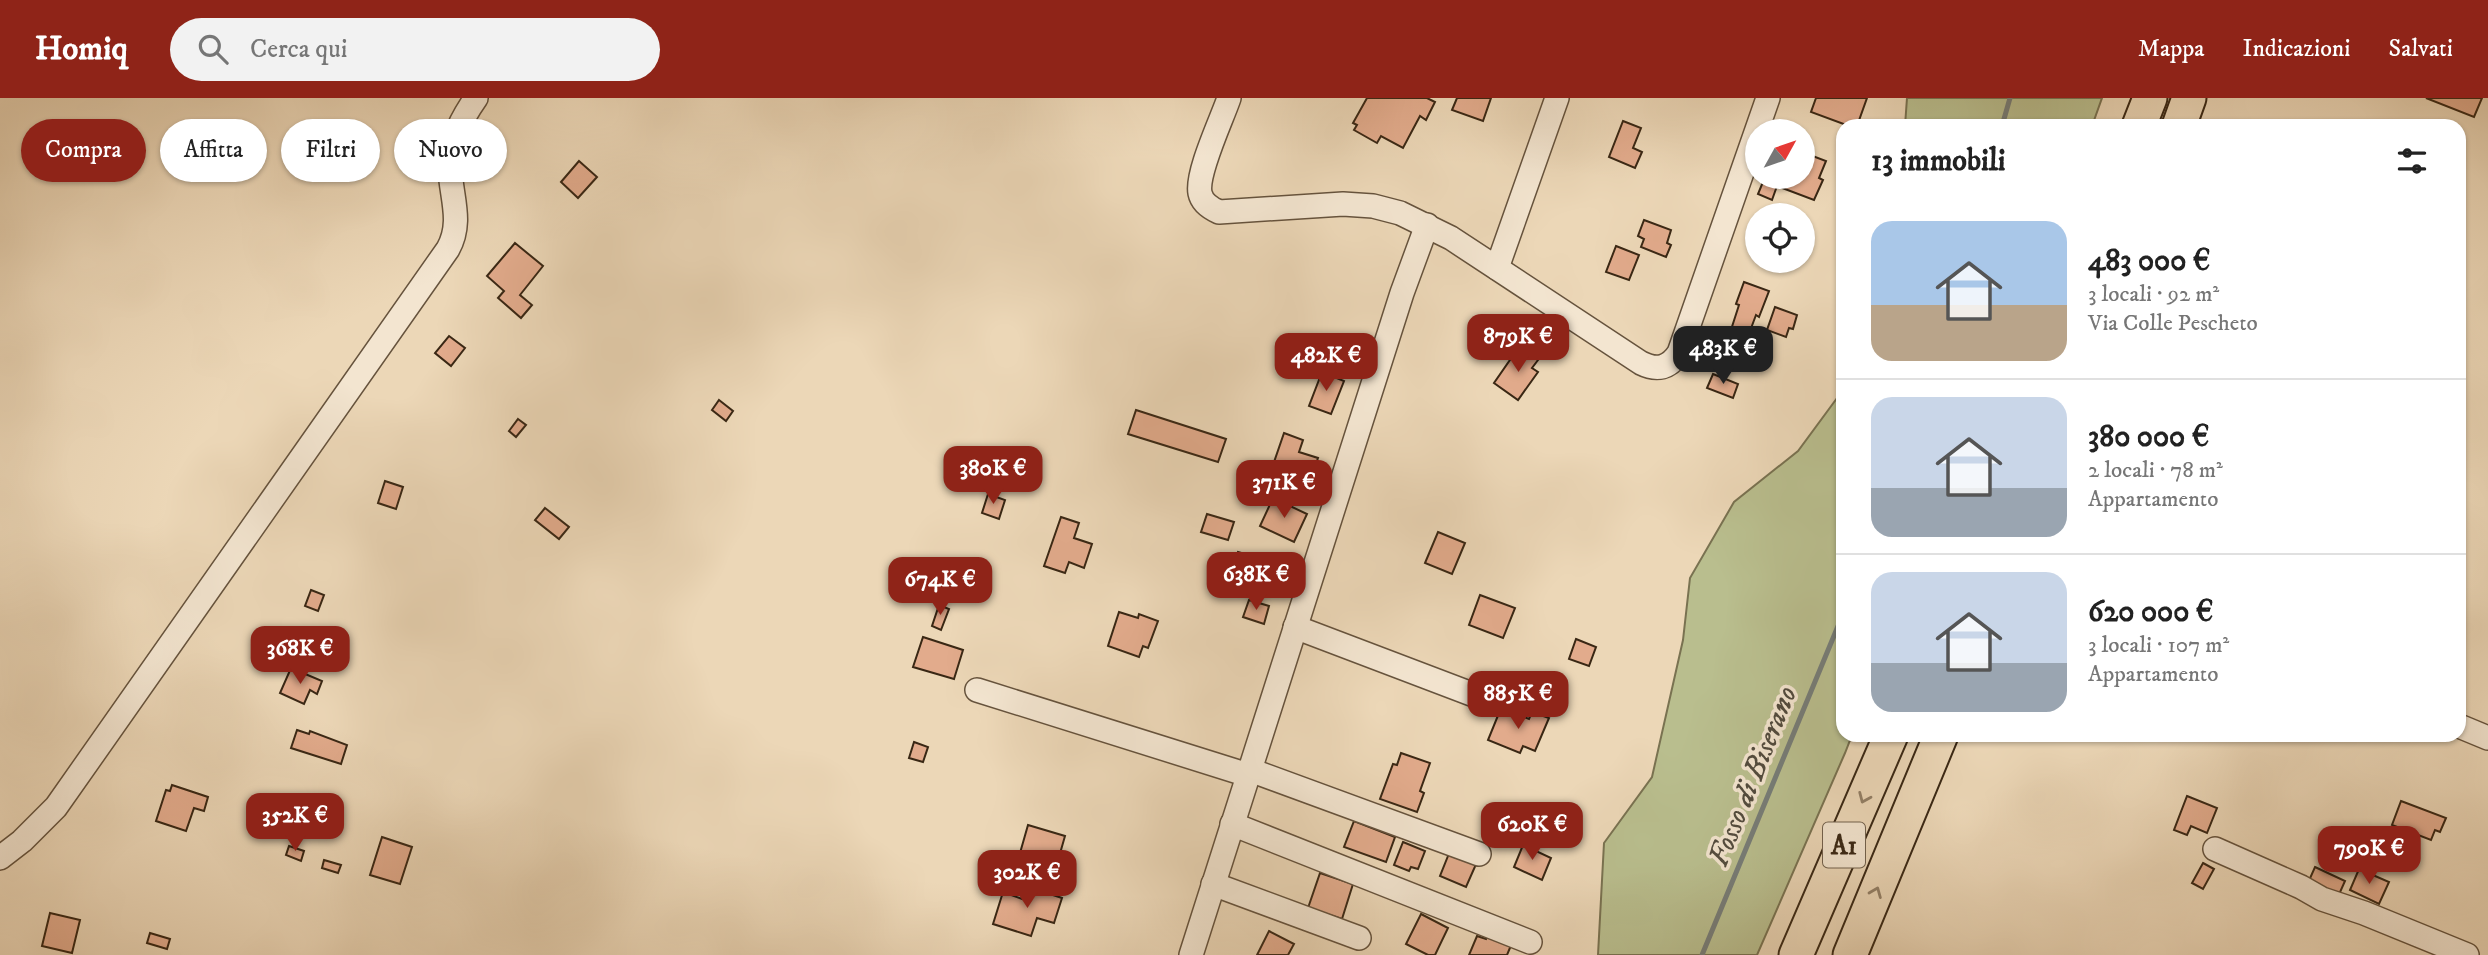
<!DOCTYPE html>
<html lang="it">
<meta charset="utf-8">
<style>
:root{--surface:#fff;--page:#f2f2f2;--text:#222;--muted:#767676;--line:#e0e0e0;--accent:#8f2418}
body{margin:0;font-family:"IM FELL DW Pica",serif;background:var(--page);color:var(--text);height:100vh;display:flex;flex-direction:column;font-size:26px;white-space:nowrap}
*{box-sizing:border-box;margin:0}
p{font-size:23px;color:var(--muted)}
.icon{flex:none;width:38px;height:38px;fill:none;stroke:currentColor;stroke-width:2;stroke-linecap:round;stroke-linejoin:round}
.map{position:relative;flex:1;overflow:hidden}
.details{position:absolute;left:1836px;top:21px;width:630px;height:623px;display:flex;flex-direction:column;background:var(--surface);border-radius:21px;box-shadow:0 2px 5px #0004}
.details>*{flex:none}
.guide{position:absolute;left:21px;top:21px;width:665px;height:63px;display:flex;gap:14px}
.needle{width:46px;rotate:50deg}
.tools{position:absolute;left:1745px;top:21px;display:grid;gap:14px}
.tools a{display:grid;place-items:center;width:70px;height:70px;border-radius:50%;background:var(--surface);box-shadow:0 2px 5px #0004;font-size:35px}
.price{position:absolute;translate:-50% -60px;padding:0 16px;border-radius:14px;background:var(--accent);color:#fff;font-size:23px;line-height:46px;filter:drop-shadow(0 2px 4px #0008)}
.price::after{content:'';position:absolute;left:50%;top:42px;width:21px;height:16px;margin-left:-10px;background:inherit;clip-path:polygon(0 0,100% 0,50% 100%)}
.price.active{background:#222;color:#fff}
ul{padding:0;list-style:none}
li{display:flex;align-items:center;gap:21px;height:175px;padding:0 35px}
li+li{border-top:2px solid var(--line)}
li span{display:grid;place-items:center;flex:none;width:196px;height:140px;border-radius:21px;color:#555}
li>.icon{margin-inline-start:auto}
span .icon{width:84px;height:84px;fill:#fffc;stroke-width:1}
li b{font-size:30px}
h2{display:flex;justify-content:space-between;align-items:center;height:84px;padding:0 35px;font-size:30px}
.chip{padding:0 24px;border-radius:32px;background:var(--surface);box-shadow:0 2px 5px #0004;font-size:24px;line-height:63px}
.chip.active{background:var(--accent);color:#fff}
header{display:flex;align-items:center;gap:42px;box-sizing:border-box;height:98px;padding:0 35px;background:var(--accent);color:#fff}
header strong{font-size:33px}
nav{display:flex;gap:38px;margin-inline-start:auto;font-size:24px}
.search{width:490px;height:63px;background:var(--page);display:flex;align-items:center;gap:18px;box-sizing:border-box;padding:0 24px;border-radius:38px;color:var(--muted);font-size:26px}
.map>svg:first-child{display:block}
</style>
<header>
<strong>Homiq</strong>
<div class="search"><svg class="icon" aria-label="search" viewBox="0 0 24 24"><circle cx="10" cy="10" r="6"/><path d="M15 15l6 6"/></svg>Cerca qui</div>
<nav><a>Mappa</a><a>Indicazioni</a><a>Salvati</a></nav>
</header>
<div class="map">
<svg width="2488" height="857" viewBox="0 0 2488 857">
<rect width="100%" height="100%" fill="#ecd7b7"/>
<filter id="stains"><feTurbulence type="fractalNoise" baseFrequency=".00286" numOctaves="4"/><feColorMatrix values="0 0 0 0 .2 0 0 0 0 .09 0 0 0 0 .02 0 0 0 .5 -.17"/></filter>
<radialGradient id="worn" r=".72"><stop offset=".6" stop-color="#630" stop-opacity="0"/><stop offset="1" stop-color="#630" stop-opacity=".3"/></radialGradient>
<g fill="#b9be8e" stroke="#797251" stroke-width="2">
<polygon points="1907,0 2102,0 2092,28 1905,28"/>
<polygon points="1843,292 1843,637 1852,637 1845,655 1757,857 1598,857 1604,745 1652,679 1683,542 1690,480 1734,404 1798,353"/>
</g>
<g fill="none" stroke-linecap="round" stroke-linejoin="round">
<g stroke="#767d78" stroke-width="5">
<polyline points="2002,28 2010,0"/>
<polyline points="1702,857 1843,516"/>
</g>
</g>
<g fill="#e2ab8c" stroke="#392714" stroke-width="2">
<polygon points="1367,0 1427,0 1435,4 1426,22 1420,18 1403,50 1381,38 1377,45 1354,32 1357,27 1353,25"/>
<polygon points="1457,0 1491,0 1483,23 1452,12"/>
<polygon points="1816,0 1867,0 1857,28 1849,28 1811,14"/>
<polygon points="2426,0 2482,0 2474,19"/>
<polygon points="1623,23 1641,30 1633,50 1642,54 1635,70 1609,59"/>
<polygon points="1802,54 1826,63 1819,80 1823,82 1814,102 1777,88 1772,102 1758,96 1765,79 1802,79"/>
<polygon points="579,63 597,79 578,100 561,84"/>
<polygon points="1644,122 1671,132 1667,145 1671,147 1666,159 1641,149 1644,141 1638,138"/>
<polygon points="515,145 543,168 520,197 532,207 521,220 498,200 504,193 487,178"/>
<polygon points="1616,148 1639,157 1629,182 1606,174"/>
<polygon points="1744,184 1769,193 1759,219 1756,217 1747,241 1730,235 1739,207 1736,206"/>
<polygon points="1775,209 1797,217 1793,231 1789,230 1786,239 1767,232"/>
<polygon points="449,238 465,250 451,268 435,255"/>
<polygon points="1519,249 1538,262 1532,270 1538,274 1518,302 1494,285"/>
<polygon points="1322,274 1344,283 1331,316 1309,308"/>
<polygon points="1713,276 1738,286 1733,300 1707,290"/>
<polygon points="719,302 733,313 726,323 712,312"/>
<polygon points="1136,312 1226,341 1218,364 1128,336"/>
<polygon points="518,321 526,327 516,339 509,333"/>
<polygon points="1284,335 1303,342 1299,354 1318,360 1310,383 1272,370"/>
<polygon points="385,383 403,389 396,411 378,405"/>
<polygon points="988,396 1005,402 999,421 982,415"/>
<polygon points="1273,400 1307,416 1294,444 1260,428"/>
<polygon points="545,410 569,429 559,441 535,422"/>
<polygon points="1207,416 1234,424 1228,442 1201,434"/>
<polygon points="1061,419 1079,425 1074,440 1092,446 1084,470 1069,464 1065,475 1044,468"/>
<polygon points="1438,434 1465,445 1452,476 1425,465"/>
<polygon points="1238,454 1265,462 1263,470 1269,471 1262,494 1252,491 1250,498 1220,490 1225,473 1232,475"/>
<polygon points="311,492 324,497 318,513 305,508"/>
<polygon points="1480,497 1515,510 1503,540 1469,527"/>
<polygon points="1249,502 1269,508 1264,526 1243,519"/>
<polygon points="939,507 949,511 941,532 932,528"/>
<polygon points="1119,514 1138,520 1139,516 1158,523 1148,550 1143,548 1139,559 1108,548"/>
<polygon points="923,539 963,552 954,581 913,569"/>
<polygon points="1576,541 1596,549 1589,568 1569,561"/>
<polygon points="291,570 322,583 317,596 310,592 304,606 280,595"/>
<polygon points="1501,610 1529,621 1532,614 1549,620 1535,653 1523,648 1520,655 1488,642"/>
<polygon points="297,632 309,636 310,633 347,647 341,666 291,650"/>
<polygon points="914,644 928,649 923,664 909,660"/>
<polygon points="1401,655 1430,665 1420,693 1424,695 1417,714 1380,701 1393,666 1397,667"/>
<polygon points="172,687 208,699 204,713 194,710 186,733 156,723 166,692 170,693"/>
<polygon points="2187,698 2217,710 2207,735 2191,728 2187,737 2174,732"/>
<polygon points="2401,703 2446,720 2440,734 2435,732 2431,742 2392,727"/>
<polygon points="1354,723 1395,739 1386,764 1344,749"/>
<polygon points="1028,727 1065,738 1055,773 1018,762"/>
<polygon points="382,739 412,749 400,786 370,777"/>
<polygon points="1403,744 1425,753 1418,771 1411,769 1409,773 1394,767"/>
<polygon points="1523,747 1551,760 1542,782 1514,769"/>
<polygon points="289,748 304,753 301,763 286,757"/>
<polygon points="1450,753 1477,764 1466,789 1440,778"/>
<polygon points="324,762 341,767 338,775 322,770"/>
<polygon points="2203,765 2214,771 2203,791 2192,785"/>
<polygon points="2315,769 2345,783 2337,801 2307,787"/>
<polygon points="2359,771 2389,784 2379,806 2350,792"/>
<polygon points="1320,775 1353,786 1342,821 1308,810"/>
<polygon points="1026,788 1062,800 1054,825 1037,820 1031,838 993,826 1003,794 1022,801"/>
<polygon points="50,815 80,822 72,855 42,848"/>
<polygon points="1421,816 1448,830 1435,857 1428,857 1406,846"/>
<polygon points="1269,833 1294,846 1288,857 1257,857"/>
<polygon points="150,835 170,841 167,851 147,845"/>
<polygon points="1488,836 1512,845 1507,857 1469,857 1477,838 1486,841"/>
</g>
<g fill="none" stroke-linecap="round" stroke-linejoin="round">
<defs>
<g id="minor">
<path d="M1229,0C1222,21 1196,75 1200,95C1202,105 1210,110 1219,114L1343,106L1373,108L1400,115L1451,140L1641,265C1657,273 1669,270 1679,255L1768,0"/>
<polyline points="1497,170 1557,0"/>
<polyline points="1295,529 1482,600"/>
<polyline points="977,592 1248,677"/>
<polyline points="2459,628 2488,640"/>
<polyline points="1250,672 1479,756"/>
<polyline points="1232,726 1530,844"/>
<polyline points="2215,751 2301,789 2322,801 2364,815 2467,857"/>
<path d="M0,760L22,743L56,709L448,151C463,124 451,99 450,71C448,45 462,20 476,0"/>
<polyline points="1213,786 1359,840"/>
<polyline points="1191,857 1402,195 1427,127"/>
</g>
<g id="highway">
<polyline points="2139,28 2150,0"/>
<polyline points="2179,28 2189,0"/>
<polyline points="1796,857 1891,637"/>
<polyline points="1850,857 1941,637"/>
</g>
</defs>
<use href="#minor" stroke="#66533d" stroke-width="26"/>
<use href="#highway" stroke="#392714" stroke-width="37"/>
<use href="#minor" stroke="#f3e5d0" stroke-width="23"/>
<use href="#highway" stroke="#ecd7b7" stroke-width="33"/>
</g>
<defs><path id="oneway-chevron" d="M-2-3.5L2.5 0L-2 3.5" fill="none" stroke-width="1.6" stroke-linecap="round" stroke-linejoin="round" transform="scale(1.75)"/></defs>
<g stroke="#927f66">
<use href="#oneway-chevron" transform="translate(1864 700) rotate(113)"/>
<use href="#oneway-chevron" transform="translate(1876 794) rotate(-68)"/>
</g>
<g text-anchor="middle" stroke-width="7" stroke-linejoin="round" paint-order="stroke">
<rect fill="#f3e5d0" stroke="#71604c" stroke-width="2" x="1823" y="724.5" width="42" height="45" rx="5"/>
<g font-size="26" font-weight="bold" fill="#392714">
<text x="1844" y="756">A1</text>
</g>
<g font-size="30" font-style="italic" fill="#524b3e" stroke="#f3e5d0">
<text transform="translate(1752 678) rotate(-68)" y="10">Fosso di Biserano</text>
</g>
</g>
<rect width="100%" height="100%" filter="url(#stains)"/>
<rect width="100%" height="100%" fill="url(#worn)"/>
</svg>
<div class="tools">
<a><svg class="needle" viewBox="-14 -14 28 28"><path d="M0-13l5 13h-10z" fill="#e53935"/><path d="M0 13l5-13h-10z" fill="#767676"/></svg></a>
<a><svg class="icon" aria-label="locate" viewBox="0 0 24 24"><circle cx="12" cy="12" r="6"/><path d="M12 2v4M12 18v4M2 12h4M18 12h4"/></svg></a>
</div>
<b class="price" style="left:1518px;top:276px">879K €</b>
<b class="price active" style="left:1723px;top:288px">483K €</b>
<b class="price" style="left:1326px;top:295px">482K €</b>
<b class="price" style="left:993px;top:408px">380K €</b>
<b class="price" style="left:1284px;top:422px">371K €</b>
<b class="price" style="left:1256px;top:514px">638K €</b>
<b class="price" style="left:940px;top:519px">674K €</b>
<b class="price" style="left:300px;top:588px">368K €</b>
<b class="price" style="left:1518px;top:633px">885K €</b>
<b class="price" style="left:295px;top:755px">352K €</b>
<b class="price" style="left:1532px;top:764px">620K €</b>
<b class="price" style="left:2369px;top:788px">790K €</b>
<b class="price" style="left:1027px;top:812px">302K €</b>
<div class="guide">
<a class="chip active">Compra</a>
<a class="chip">Affitta</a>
<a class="chip">Filtri</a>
<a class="chip">Nuovo</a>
</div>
<section class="details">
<h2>13 immobili<svg class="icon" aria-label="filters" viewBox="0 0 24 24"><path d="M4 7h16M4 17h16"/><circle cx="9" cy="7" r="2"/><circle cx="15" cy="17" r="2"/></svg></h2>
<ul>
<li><span style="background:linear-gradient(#a9c7e8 60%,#b9a48a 0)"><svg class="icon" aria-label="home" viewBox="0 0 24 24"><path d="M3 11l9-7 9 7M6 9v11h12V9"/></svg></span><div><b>483 000 €</b><p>3 locali · 92 m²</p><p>Via Colle Pescheto</p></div></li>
<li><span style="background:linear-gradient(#c9d6e8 65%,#9aa5b1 0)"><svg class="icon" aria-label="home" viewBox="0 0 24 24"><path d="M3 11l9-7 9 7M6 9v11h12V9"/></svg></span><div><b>380 000 €</b><p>2 locali · 78 m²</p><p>Appartamento</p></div></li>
<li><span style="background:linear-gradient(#c9d6e8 65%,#9aa5b1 0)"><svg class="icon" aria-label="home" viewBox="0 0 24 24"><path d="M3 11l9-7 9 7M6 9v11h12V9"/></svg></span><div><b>620 000 €</b><p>3 locali · 107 m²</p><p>Appartamento</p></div></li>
</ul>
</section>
</div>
